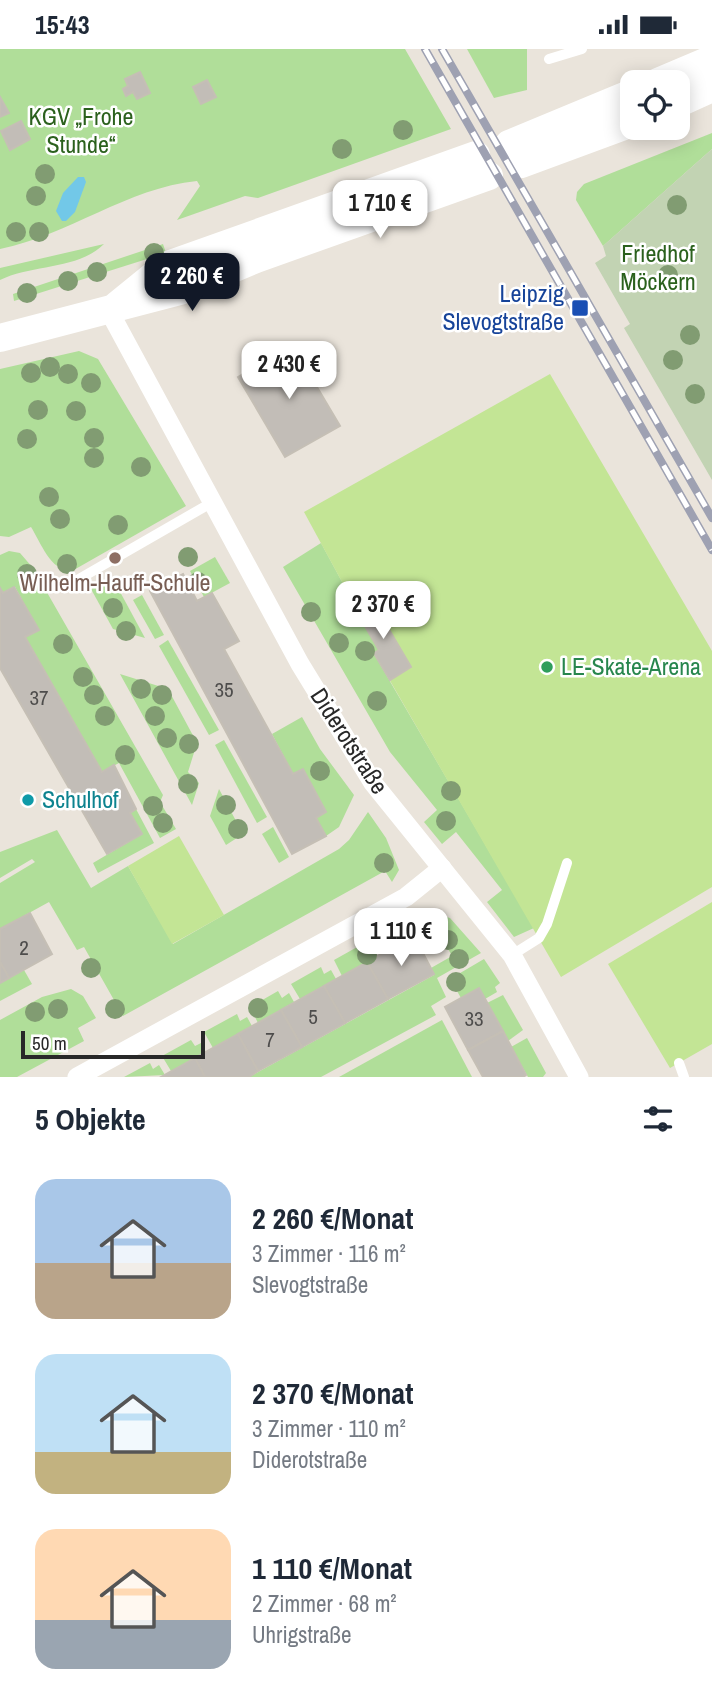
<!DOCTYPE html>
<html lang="de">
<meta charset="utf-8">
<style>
:root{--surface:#fff;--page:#f6f6f7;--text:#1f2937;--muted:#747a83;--accent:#111827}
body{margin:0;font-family:"Archivo Narrow",sans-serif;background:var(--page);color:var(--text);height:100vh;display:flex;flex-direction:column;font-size:26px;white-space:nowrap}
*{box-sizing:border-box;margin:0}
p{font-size:23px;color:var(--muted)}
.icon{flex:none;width:38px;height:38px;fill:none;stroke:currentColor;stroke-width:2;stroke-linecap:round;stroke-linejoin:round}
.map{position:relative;height:1028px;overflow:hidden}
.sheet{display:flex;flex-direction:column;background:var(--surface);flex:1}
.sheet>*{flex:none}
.tools{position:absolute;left:620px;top:21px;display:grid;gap:14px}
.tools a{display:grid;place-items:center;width:70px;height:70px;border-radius:14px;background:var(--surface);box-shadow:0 4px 18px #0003;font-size:35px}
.scale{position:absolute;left:21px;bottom:18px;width:184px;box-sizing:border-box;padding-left:7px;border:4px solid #282828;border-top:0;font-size:19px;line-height:24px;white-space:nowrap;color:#282828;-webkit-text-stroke:5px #fff;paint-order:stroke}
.price{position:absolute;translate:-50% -60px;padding:0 16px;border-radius:14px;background:#fff;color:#222;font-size:23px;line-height:46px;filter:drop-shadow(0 2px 4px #0008)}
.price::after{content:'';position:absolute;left:50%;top:42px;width:21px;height:16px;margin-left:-10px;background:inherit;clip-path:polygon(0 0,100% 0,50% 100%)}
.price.selected{background:var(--accent);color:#fff}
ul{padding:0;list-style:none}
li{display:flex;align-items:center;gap:21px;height:175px;padding:0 35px}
li span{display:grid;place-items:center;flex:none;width:196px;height:140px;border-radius:21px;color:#555}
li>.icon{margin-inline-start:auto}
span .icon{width:84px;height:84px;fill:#fffc;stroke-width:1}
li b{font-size:30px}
h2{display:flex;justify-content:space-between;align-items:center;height:84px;padding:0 35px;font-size:30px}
.status{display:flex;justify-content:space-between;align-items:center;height:49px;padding:0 35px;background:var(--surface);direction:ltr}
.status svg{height:19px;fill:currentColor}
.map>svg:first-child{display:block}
</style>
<div class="status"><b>15:43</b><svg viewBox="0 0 49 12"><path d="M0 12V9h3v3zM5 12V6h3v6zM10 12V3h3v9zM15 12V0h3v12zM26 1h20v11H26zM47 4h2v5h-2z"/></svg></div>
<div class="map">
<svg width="712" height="1028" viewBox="0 0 712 1028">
<rect width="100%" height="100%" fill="#eae4db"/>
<g fill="#b0de99">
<path d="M0,0H405L451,80L258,149L245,147L177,171L200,137L197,132C127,139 69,186 0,200Z"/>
<polygon points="467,0 527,0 527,41 494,49"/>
<polygon points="712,84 712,100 603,197 576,151 577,143 584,135"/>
<path d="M104,195C78,221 33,215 0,231V219Z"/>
<polygon points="163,195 166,204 14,252 13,245"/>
<path d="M79,302L98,310L186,457L72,522C51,523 41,494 31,478L9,488L0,487V320Z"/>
<polygon points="321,494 379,601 374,605 534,879 514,888 487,853 502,841 456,783 442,795 424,773 437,761 390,703 283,518"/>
<polygon points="9,502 20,504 33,519 163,746 160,753 176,780 160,789 119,714 102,723 25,588 38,580 15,538 3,544 0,539 0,506"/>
<polygon points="215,508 230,534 204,548 190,522"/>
<polygon points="112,528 145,589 113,580 91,540"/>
<polygon points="142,546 164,586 155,590 133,551"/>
<polygon points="168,591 219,681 209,686 159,597"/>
<polygon points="120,625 168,640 197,694 188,723 199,734 192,756"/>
<polygon points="302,668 320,700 354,746 339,778 326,787 316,769 326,763 303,721 293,725 272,685"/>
<polygon points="224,691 267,768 257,774 215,696"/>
<polygon points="219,740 243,785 226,796 210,767"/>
<polygon points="136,760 154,794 98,824 93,814 142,785 130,764"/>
<polygon points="368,763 386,789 399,821 392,833 385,822 123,967 84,898 77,901 49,853 0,880 0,834 35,813 32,810 0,829 0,803 57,781 91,839 128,817 173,895 339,800 349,791"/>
<polygon points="273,778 289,808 279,814 262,785"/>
<polygon points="427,862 450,869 481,904 437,929 446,948 431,957 436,966 321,1028 249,1028 434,926 431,919 452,907 435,876 423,882 414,866"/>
<polygon points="405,871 414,887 385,903 377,887"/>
<polygon points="359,897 362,904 369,900 374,909 342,927 334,911"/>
<polygon points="484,910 500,934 495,938 497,943 485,950 479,939 461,949 450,930"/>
<polygon points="321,918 324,925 331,921 336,930 300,950 291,935"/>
<polygon points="24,921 32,935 0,952 0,934"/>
<polygon points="71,940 83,947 96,969 78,979 84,992 17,1028 0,1028 0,971 42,948"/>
<polygon points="278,942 282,949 289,944 294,953 258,974 250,958"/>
<polygon points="503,946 523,981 508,992 487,954"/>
<polygon points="237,965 240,972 247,968 252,977 213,999 204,983"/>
<polygon points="442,971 472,1028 339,1028"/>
<polygon points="527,989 546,1024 543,1028 528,1028 511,998"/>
<polygon points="191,991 195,997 201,994 206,1003 171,1022 162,1007"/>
<polygon points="150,1014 153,1020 159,1016 165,1026 124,1028"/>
</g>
<polygon fill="#c2d3b3" points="712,100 712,431 624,279 630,275 595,214 606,207 603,197"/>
<g fill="#c3e595">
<polygon points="550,325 712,602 712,838 561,928 374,604 379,601 304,463"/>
<polygon points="179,787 224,866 172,895 128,817"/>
<polygon points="712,853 712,995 670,1019 608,915"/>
</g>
<polygon fill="#72c8e8" points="78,128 84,128 86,133 75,163 66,172 62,172 56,162 63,144"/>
<g fill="#c2bdb7" stroke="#c5bfb5" stroke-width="2">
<polygon points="140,23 150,44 137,50 133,43 126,47 123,40 128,37 125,30"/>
<polygon points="207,31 216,48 201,55 193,38"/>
<polygon points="0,48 9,64 0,68"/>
<polygon points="21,72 30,90 10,101 1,82"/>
<polygon points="292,296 340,377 285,408 238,328"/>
<polygon points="183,525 197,552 212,544 239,592 224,600 293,725 303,720 326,763 316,769 326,787 292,805 150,542"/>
<polygon points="14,538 39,581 25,588 102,723 114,716 136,760 130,764 142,785 107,805 0,619 0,539 3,544"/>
<polygon points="371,550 411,618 390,631 374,604 379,601 355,560"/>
<polygon points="30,864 52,905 9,929 0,913 0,880"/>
<polygon points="414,887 434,925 388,950 367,913"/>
<polygon points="0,913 9,929 0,934"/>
<polygon points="367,913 388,950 345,974 324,937"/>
<polygon points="324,937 345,974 302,998 281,961"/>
<polygon points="479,939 503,982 468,1001 445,958"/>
<polygon points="281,961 302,998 258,1022 238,985"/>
<polygon points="503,982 526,1026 523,1028 483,1028 468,1001"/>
<polygon points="238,985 258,1022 249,1028 205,1028 195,1009"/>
<polygon points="195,1009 205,1028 161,1028 168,1024"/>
</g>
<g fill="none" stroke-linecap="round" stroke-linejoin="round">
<g stroke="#fff" stroke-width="10">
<polyline points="549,10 582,0"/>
<polyline points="65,538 211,454"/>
<polyline points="512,906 539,889 547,875 567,814"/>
<polyline points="679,1014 684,1028"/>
</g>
<g stroke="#fff" stroke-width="19">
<polyline points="109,262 300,615 373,734 512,906 579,1028"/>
<polyline points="77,1028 406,848 442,819"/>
</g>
<g stroke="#fff" stroke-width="28">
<polyline points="658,33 712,10"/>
<polyline points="677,55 712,39"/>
<polyline points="509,95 632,44"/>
<polyline points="521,115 632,74"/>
<polyline points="117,256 165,217 476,106"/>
<polyline points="0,289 180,242 256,210 489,127"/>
</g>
<defs>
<g id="rail">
<polyline points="425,0 712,501"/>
<polyline points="442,0 712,469"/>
</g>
</defs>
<use href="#rail" stroke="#9ea1b2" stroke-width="8"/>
<use href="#rail" stroke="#fff" stroke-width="5" stroke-dasharray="16" stroke-linecap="butt"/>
</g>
<g fill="#819c72">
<circle cx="403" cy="81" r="10"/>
<circle cx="342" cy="100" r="10"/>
<circle cx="45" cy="125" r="10"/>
<circle cx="36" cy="147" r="10"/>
<circle cx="677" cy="156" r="10"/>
<circle cx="16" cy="183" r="10"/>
<circle cx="39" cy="183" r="10"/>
<circle cx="154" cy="204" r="10"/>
<circle cx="97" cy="223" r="10"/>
<circle cx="668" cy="226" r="10"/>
<circle cx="68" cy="232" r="10"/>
<circle cx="27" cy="244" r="10"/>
<circle cx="690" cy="286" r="10"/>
<circle cx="673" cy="311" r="10"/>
<circle cx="50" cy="318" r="10"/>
<circle cx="31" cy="324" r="10"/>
<circle cx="68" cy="325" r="10"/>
<circle cx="91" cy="334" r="10"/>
<circle cx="695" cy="345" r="10"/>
<circle cx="38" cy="361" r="10"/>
<circle cx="76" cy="362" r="10"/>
<circle cx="94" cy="389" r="10"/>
<circle cx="27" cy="390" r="10"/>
<circle cx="94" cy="409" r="10"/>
<circle cx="141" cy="418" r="10"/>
<circle cx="49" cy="448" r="10"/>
<circle cx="60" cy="470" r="10"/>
<circle cx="118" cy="476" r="10"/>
<circle cx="188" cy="508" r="10"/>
<circle cx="67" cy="515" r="10"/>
<circle cx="27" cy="525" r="10"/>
<circle cx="198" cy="533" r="10"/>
<circle cx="113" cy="559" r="10"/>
<circle cx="311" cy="563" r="10"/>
<circle cx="126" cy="582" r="10"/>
<circle cx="339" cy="594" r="10"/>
<circle cx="63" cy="595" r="10"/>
<circle cx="365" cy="602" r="10"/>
<circle cx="83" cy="628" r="10"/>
<circle cx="141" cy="640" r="10"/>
<circle cx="94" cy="646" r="10"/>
<circle cx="162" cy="646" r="10"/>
<circle cx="377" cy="652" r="10"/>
<circle cx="105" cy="667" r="10"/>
<circle cx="155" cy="667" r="10"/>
<circle cx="167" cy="689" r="10"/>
<circle cx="189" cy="695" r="10"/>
<circle cx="125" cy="706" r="10"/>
<circle cx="320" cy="722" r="10"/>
<circle cx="188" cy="735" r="10"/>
<circle cx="451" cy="742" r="10"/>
<circle cx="226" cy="756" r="10"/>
<circle cx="153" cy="757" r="10"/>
<circle cx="446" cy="772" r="10"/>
<circle cx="163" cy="774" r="10"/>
<circle cx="238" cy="780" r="10"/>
<circle cx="384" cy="814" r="10"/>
<circle cx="407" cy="876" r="10"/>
<circle cx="448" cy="891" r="10"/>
<circle cx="367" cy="906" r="10"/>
<circle cx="459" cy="910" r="10"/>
<circle cx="91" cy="919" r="10"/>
<circle cx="456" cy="933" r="10"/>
<circle cx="258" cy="959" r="10"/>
<circle cx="58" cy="960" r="10"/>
<circle cx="115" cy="960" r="10"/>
<circle cx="35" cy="963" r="10"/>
</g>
<rect fill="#1a4fb4" stroke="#fff" stroke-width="2.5" x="571" y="250" width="18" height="18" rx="3.5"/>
<circle fill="#8d6e63" stroke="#fff" stroke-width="2.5" cx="115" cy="509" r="7"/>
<circle fill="#2e9e5b" stroke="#fff" stroke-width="2.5" cx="547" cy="618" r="7"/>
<circle fill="#0f9aa8" stroke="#fff" stroke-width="2.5" cx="28" cy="751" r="7"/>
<g text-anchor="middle" stroke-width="5" stroke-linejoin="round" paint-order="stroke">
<g font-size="21" fill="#4e4d4c">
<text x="224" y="648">35</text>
<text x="39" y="656">37</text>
<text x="24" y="906">2</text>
<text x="313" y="975">5</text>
<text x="474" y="977">33</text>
<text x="270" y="998">7</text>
</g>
<g font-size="24" fill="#2b611d" stroke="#fff">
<text x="81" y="76">KGV „Frohe<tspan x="81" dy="28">Stunde“</tspan></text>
<text x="658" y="213">Friedhof<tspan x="658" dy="28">Möckern</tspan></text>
</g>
<g font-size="24" fill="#164399" stroke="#fff" text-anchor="end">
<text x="564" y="253">Leipzig<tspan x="564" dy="28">Slevogtstraße</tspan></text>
</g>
<g font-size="24" fill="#785e54" stroke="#fff">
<text x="115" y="542">Wilhelm-Hauff-Schule</text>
</g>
<g font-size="24" fill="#27864d" stroke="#fff" text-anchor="start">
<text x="561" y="626">LE-Skate-Arena</text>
</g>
<g font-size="24" fill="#282828" stroke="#fff">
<text transform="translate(349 692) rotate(57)" y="8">Diderotstraße</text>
</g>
<g font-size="24" fill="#0d838f" stroke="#fff" text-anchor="start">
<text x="42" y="759">Schulhof</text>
</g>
</g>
</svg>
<div class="tools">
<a><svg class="icon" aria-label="locate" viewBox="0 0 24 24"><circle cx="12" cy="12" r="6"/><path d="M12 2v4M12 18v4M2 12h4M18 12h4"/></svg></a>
</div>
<div class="scale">50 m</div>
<b class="price" style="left:380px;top:191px">1 710 €</b>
<b class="price selected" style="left:192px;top:264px">2 260 €</b>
<b class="price" style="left:289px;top:352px">2 430 €</b>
<b class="price" style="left:383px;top:592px">2 370 €</b>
<b class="price" style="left:401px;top:919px">1 110 €</b>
</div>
<section class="sheet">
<h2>5 Objekte<svg class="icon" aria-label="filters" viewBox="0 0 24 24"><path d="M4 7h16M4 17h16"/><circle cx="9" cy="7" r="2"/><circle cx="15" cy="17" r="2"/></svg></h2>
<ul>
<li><span style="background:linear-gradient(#a9c7e8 60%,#b9a48a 0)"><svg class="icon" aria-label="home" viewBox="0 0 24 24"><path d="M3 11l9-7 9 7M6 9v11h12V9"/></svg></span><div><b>2 260 €/Monat</b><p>3 Zimmer · 116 m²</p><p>Slevogtstraße</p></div></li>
<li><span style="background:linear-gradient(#bfe0f5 70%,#c2b280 0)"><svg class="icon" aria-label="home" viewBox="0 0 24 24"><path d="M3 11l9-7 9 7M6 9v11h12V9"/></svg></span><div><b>2 370 €/Monat</b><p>3 Zimmer · 110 m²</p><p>Diderotstraße</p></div></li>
<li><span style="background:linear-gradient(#ffd9b3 65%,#9aa5b1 0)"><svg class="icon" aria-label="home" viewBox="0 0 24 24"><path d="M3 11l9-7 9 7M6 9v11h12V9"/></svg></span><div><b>1 110 €/Monat</b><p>2 Zimmer · 68 m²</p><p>Uhrigstraße</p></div></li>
</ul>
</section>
